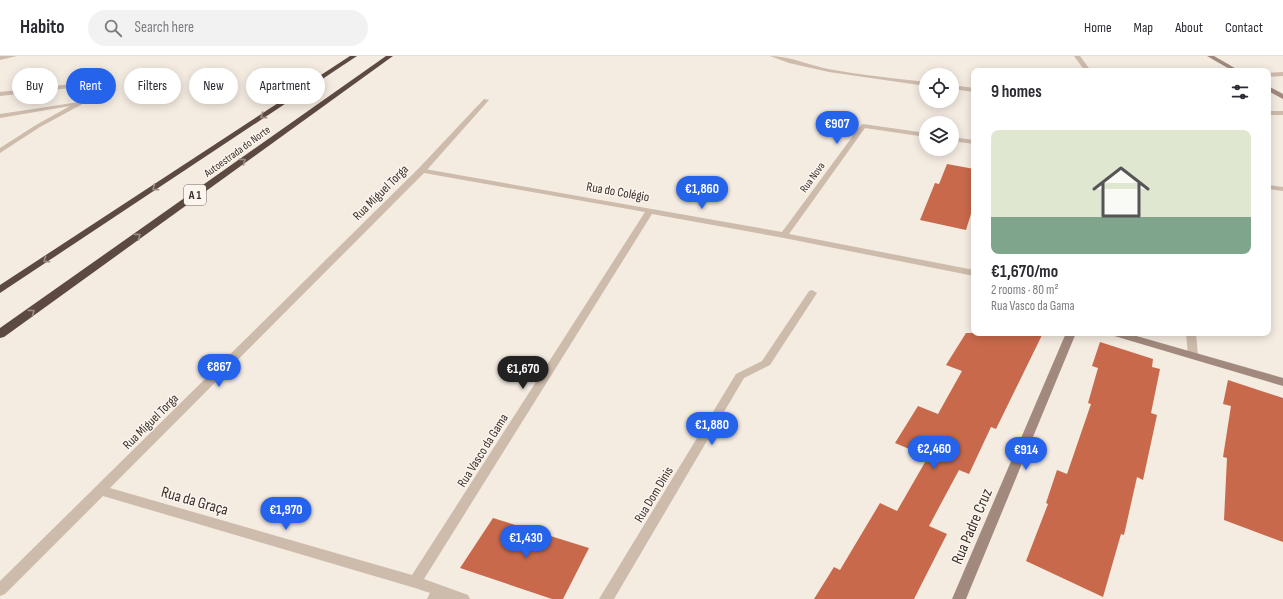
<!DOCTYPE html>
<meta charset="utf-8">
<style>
:root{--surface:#fff;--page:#f2f2f3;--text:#2b2b33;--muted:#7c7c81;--line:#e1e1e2;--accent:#2563eb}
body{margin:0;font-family:"Sofia Sans Condensed",sans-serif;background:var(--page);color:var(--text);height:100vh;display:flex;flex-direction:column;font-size:15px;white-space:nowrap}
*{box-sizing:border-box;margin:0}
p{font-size:13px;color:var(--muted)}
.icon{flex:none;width:22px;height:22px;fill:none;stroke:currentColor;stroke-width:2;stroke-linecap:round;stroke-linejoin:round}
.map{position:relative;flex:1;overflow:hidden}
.panel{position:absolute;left:971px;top:12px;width:300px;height:268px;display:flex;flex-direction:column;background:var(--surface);border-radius:8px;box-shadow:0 2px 10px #0003}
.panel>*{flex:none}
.guide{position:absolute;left:12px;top:12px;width:380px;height:36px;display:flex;gap:8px}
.tools{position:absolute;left:919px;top:12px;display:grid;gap:8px}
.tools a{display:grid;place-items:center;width:40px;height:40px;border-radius:50%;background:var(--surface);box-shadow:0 2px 10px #0003;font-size:20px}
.price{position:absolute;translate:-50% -34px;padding:0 9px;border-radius:14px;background:var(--accent);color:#fff;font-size:13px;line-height:26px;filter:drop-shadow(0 1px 2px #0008)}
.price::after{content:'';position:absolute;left:50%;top:24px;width:12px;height:9px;margin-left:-6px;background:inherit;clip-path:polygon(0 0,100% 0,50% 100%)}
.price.on{background:#222;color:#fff}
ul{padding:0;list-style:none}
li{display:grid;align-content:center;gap:8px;height:212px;padding:0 20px}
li+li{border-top:1px solid var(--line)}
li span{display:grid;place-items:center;height:124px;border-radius:8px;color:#555}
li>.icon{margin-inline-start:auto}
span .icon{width:72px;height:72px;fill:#fffc;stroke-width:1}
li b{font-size:17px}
h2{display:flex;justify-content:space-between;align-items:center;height:48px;padding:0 20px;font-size:17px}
.pill{padding:0 14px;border-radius:18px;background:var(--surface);box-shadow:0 2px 10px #0003;font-size:14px;line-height:36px}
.pill.on{background:var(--accent);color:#fff}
header{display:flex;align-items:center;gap:24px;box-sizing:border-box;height:56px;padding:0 20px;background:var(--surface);border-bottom:1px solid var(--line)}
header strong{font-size:19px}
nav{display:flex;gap:22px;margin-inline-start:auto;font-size:14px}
.search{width:280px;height:36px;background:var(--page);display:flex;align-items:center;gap:10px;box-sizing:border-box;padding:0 14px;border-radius:22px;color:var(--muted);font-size:15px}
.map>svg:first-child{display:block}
</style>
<header>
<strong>Habito</strong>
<div class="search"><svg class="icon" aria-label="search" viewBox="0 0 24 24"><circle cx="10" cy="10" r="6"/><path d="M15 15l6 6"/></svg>Search here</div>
<nav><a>Home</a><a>Map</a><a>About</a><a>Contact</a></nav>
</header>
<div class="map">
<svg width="1283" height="543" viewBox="0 0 1283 543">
<rect width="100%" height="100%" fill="#f4ebe1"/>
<g fill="#c8694b">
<polygon points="947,108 974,113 974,148 966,174 920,164 935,127 939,128"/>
<polygon points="966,277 1043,277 996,373 991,371 969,418 959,414 929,470 947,478 914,543 814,543 834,511 840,514 880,447 897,455 928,401 895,387 918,350 938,358 962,315 946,309"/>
<polygon points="1100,286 1153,303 1152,311 1160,313 1151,357 1157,359 1143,424 1137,421 1124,479 1121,478 1103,541 1026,505 1048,448 1046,447 1057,414 1067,418 1091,348 1088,347 1098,312 1092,310"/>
<polygon points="1228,324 1283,342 1283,486 1224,464 1227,402 1223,401 1231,350 1223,348"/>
<polygon points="493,462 589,492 563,543 552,543 460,512"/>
</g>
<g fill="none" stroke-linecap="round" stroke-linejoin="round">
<polygon fill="#cdbbac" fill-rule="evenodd" points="484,43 489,44 425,116 419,116 419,112"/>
<g fill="#cdbbac" fill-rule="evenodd">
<polygon points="0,0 17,0 0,4"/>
<path d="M770,0C789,0 809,9 828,13C860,19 893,22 926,26V30L829,16L789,7Z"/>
<polygon points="1074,0 1080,0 1091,15 1085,15"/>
<polygon points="1283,16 1283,20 1268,21 1268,17"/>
<polygon points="107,24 114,29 114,31 40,71 0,97 0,92 36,69 70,50 0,62 0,58 79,46 108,30 106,28 0,40 0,36"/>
<polygon points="952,29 974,32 974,36 952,33"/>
<rect x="1268" y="55" width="15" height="4"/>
<path d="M863,68L926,77V81L865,72L789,178L974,214V220L784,182L652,158L424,523L468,539L470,543H427L430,537L415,532L103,440L5,538L0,540V525L419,112L782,176L861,69ZM424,117L645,156L412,519L110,432Z"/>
<polygon points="952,81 974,84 974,88 952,85"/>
<polygon points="1268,129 1283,131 1283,135 1268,133"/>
<polygon points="812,234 817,237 770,309 744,322 614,543 599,543 736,318 762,305 809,235"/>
<polygon points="1186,277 1196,277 1198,300 1197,302 1189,302 1188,300"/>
</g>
<g fill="#a18a7d" fill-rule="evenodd">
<polygon points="1207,0 1214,0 1240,15 1233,15"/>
<polygon points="1268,30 1283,38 1283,43 1268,35"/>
<polygon points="1066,277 1076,277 966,543 952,543"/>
<polygon points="1110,277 1126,277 1283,322 1283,330 1111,279"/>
</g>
<g fill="#5c4a42" fill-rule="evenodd">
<polygon points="350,0 357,0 0,237 0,229"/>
<polygon points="386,0 393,0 4,281 0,282 0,272"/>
</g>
</g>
<defs><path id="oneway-chevron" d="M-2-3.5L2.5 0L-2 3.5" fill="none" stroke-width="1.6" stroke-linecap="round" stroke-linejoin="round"/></defs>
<g stroke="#9c8e87">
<use href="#oneway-chevron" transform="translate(263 60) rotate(146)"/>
<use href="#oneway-chevron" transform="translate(243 105) rotate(-36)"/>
<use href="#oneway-chevron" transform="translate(155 132) rotate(146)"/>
<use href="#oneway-chevron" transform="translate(138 180) rotate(-36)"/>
<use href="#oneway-chevron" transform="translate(46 204) rotate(146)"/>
<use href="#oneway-chevron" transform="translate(32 256) rotate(-36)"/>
</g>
<g text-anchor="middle" stroke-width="3" stroke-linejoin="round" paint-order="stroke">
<g font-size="11" fill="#3b302b" stroke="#fbf5ee">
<text transform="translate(237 95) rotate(-36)" y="4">Autoestrada do Norte</text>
<text transform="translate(812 121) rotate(-54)" y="4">Rua Nova</text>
</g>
<rect fill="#fbf5ee" stroke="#756b66" stroke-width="1" x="184" y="129" width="22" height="20" rx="3"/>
<g font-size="12" font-weight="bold" fill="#3b302b">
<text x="195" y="143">A 1</text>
</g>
<g font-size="13" fill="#3b302b" stroke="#fbf5ee">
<text transform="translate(618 135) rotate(10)" y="5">Rua do Colégio</text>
<text transform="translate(380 136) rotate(-45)" y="5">Rua Miguel Torga</text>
<text transform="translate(150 365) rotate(-45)" y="5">Rua Miguel Torga</text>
<text transform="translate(482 394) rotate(-58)" y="5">Rua Vasco da Gama</text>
<text transform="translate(653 438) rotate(-59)" y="5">Rua Dom Dinis</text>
</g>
<g font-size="16" fill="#3b302b" stroke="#fbf5ee">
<text transform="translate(195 444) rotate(16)" y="6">Rua da Graça</text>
<text transform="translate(971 470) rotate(-67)" y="6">Rua Padre Cruz</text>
</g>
</g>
</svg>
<div class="tools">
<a><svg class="icon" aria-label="locate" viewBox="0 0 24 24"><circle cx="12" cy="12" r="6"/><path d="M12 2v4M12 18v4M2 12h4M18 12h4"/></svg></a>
<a><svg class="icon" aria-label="layers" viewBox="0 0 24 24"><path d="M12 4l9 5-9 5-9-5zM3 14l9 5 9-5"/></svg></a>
</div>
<b class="price" style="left:837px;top:89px">€907</b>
<b class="price" style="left:702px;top:154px">€1,860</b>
<b class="price" style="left:219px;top:332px">€867</b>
<b class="price on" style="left:523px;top:334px">€1,670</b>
<b class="price" style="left:712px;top:390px">€1,880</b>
<b class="price" style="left:934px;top:414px">€2,460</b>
<b class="price" style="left:1026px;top:415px">€914</b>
<b class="price" style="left:286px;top:475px">€1,970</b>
<b class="price" style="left:526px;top:503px">€1,430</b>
<div class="guide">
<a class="pill">Buy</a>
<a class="pill on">Rent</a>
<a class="pill">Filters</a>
<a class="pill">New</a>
<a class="pill">Apartment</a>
</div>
<section class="panel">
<h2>9 homes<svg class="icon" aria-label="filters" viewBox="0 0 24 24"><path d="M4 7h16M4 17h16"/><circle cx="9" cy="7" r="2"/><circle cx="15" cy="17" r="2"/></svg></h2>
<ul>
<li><span style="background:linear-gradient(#dfe7d0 70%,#7fa58c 0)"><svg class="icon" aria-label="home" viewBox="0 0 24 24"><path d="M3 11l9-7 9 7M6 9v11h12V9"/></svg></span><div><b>€1,670/mo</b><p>2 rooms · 80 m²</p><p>Rua Vasco da Gama</p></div></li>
</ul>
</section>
</div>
